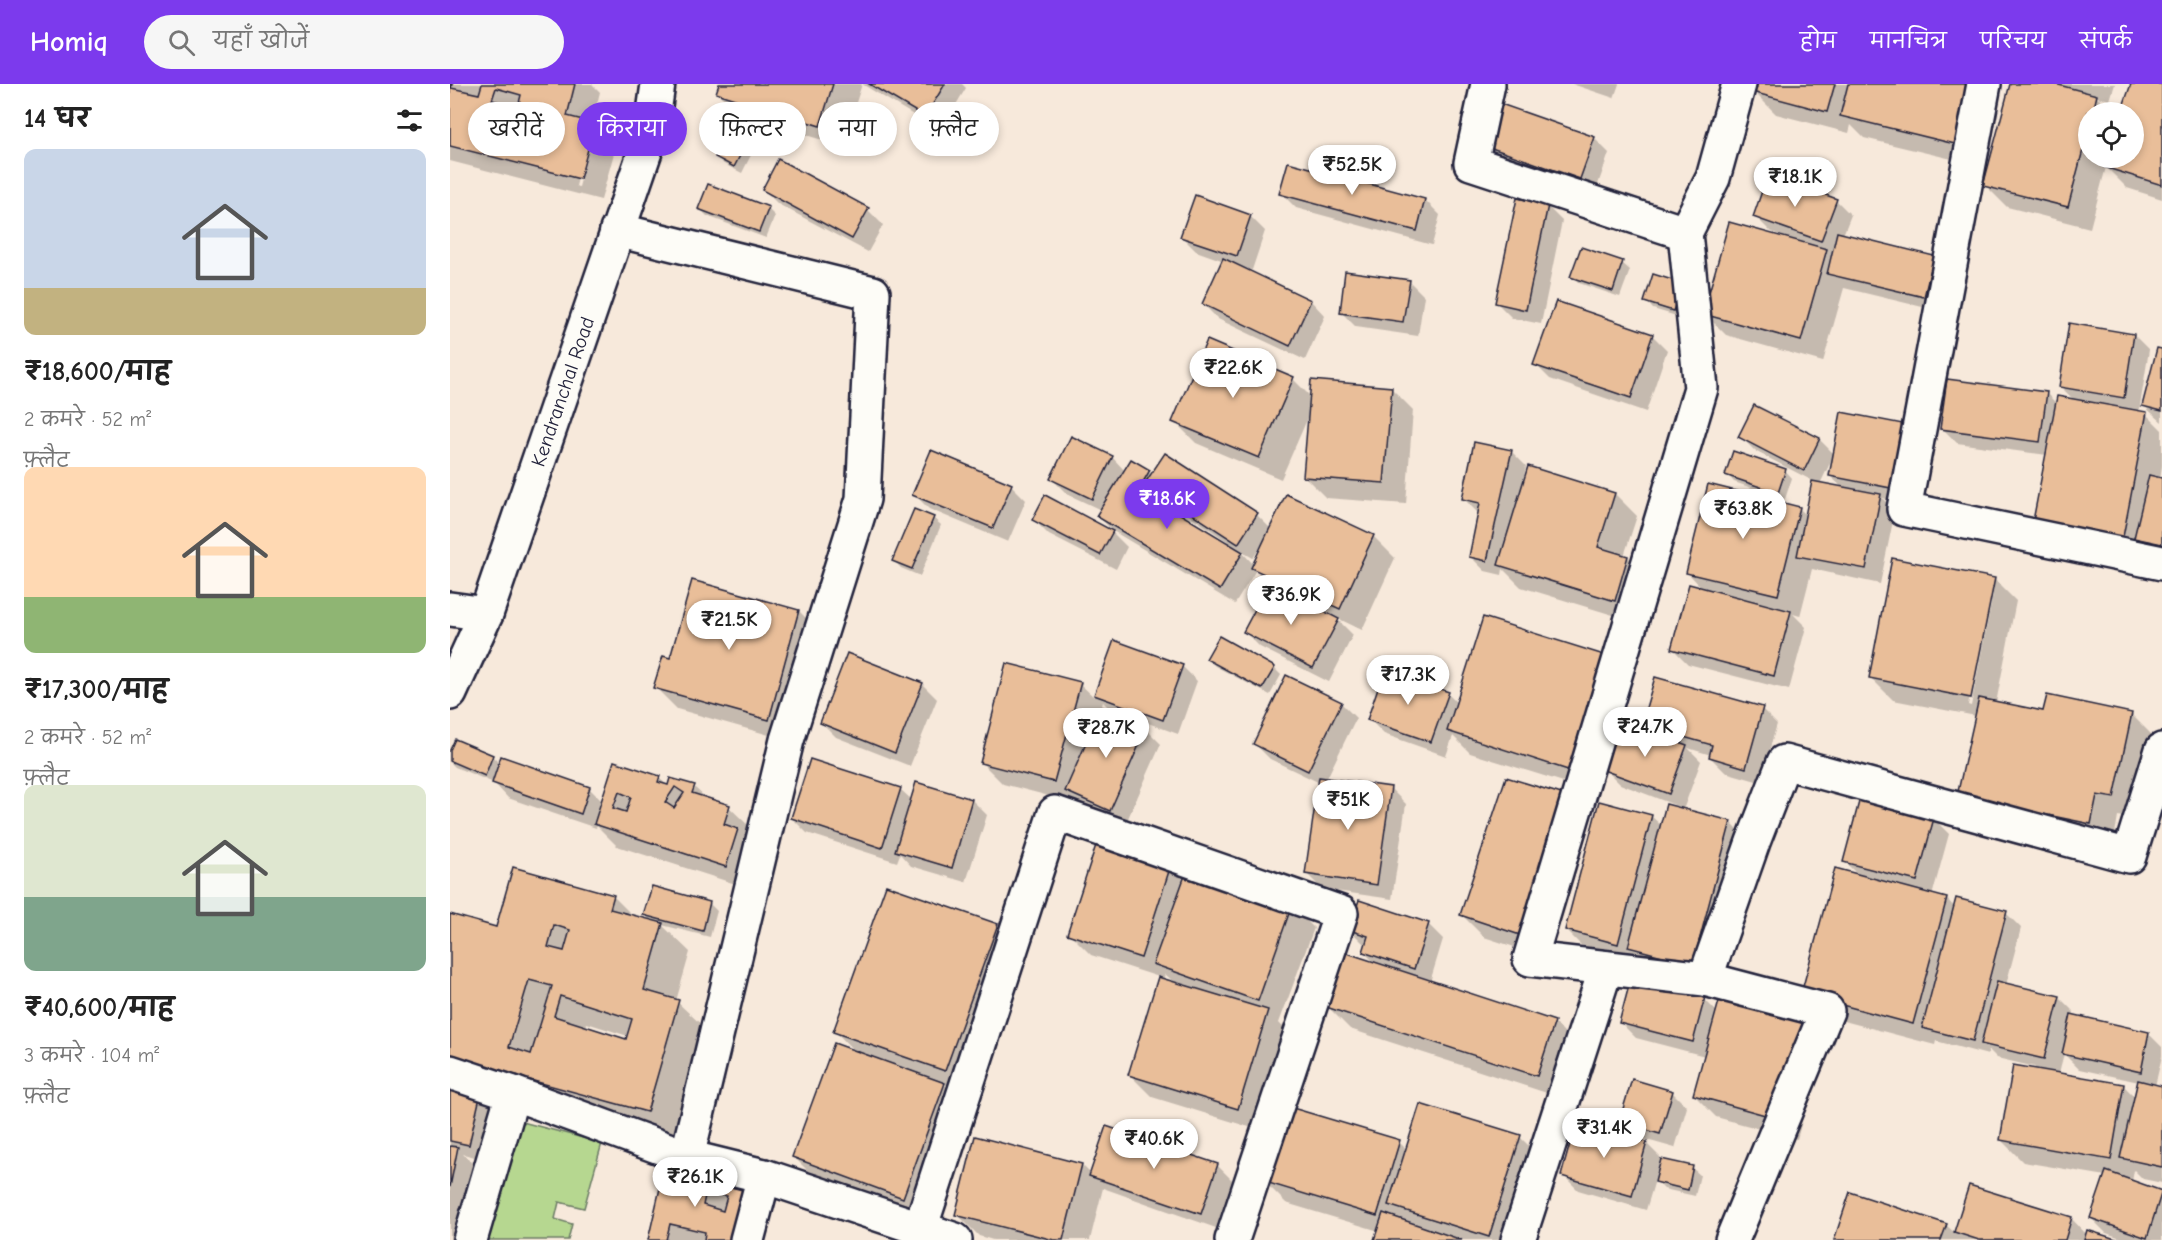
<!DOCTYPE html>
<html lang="hi">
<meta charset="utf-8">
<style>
:root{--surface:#fff;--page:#f6f6f6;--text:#222;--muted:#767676;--accent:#7c3aed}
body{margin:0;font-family:"Comic Neue","Playpen Sans Deva",sans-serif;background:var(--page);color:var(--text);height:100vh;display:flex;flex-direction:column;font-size:22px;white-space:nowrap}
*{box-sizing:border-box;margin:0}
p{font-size:20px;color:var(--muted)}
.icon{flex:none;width:33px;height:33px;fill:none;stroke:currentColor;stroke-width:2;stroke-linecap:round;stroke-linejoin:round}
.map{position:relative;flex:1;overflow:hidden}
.panel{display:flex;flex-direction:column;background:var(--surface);width:450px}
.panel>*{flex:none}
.top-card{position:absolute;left:18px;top:18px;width:570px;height:54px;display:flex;gap:12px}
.tools{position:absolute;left:1628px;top:18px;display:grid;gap:12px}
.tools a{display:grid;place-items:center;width:66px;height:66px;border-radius:50%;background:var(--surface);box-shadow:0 3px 9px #0003;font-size:30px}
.price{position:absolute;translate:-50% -51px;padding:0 14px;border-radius:21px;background:#fff;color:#222;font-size:20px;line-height:39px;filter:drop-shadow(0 2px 3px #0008)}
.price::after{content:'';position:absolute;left:50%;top:36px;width:18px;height:14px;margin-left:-9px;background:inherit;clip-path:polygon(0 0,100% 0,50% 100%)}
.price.active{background:var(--accent);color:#fff}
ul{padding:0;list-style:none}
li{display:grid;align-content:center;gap:12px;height:318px;padding:0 24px}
li span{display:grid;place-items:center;height:186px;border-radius:12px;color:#555}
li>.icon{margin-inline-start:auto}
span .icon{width:108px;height:108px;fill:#fffc;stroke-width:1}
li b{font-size:26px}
h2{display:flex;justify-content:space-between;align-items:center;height:72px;padding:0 24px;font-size:26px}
.tag{padding:0 21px;border-radius:27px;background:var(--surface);box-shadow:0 3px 9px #0003;font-size:21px;line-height:54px}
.tag.active{background:var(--accent);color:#fff}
header{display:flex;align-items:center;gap:36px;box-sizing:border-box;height:84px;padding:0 30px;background:var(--accent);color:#fff}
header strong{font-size:28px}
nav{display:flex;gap:33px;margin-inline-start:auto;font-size:21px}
.search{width:420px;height:54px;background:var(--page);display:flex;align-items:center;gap:15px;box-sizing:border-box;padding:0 21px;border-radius:33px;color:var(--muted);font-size:22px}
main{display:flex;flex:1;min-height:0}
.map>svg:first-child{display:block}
</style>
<header>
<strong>Homiq</strong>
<div class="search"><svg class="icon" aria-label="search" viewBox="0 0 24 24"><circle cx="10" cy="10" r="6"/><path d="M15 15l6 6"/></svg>यहाँ खोजें</div>
<nav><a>होम</a><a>मानचित्र</a><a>परिचय</a><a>संपर्क</a></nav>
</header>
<main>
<section class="panel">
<h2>14 घर<svg class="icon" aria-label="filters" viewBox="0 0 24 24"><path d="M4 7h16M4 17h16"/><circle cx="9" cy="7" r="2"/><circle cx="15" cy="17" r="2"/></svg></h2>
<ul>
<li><span style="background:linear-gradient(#c9d6e8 75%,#c2b280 0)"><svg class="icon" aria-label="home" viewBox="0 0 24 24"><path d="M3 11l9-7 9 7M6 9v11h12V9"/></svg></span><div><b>₹18,600/माह</b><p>2 कमरे · 52 m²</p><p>फ़्लैट</p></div></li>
<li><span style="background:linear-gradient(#ffd9b3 70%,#8fb573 0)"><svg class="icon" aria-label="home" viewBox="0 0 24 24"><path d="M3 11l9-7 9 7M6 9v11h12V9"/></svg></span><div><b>₹17,300/माह</b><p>2 कमरे · 52 m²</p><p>फ़्लैट</p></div></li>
<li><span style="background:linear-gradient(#dfe7d0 60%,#7fa58c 0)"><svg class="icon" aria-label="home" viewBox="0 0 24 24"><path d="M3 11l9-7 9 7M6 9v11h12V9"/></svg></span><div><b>₹40,600/माह</b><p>3 कमरे · 104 m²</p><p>फ़्लैट</p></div></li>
</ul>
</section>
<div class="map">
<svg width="1712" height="1156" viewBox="0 0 1712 1156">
<rect width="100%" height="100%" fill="#f7e9db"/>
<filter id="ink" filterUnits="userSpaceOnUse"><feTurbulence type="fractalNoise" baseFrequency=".0167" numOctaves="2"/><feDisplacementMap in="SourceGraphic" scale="12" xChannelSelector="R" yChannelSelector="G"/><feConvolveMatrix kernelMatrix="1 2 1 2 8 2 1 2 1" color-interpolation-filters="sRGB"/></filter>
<g filter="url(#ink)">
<polygon fill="#b6d790" stroke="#6c7c66" stroke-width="1.5" points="61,1035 152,1059 134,1124 109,1118 105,1135 122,1140 118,1156 28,1156"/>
<g fill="#0003" fill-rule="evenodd">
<path d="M0,0H142L150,8L142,40L166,62L151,116L0,77ZM139,53H142L129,103L126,102Z"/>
<polygon points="271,0 512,0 516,4 490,47 412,0 392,62 290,31 268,9"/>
<polygon points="1122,0 1169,0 1164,14"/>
<polygon points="1306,0 1546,0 1527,81 1414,54 1401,41 1399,49 1326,30 1304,8"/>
<polygon points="1561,0 1665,0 1660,16 1647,13 1663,28 1638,28 1638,74 1683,74 1683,28 1673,28 1682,0 1712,0 1712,115 1677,104 1656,83 1640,144 1557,123 1535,101"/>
<polygon points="302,48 309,55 292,89 274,80 267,73"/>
<polygon points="1144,54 1159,69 1145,109 1050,75 1035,60"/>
<polygon points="839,79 975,116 990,131 982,161 846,124 831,109"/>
<polygon points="313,105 418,126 433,141 418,168 328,120"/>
<polygon points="1386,116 1401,131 1393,151 1484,173 1498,188 1489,227 1394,204 1373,278 1276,251 1254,229 1332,152 1320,147 1305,132"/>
<polygon points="1097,122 1112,137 1091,240 1062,234 1047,219"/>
<polygon points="250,125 318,125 325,132 316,154 257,132"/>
<polygon points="800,132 815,147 802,186 794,184 794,186 861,217 875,232 855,276 768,235 753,220 774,177 746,167 731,152"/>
<polygon points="1172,179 1180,186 1170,213 1129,199 1122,192"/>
<polygon points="959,197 974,212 968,252 906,243 891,228"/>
<polygon points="1231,200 1230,233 1203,225 1196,217"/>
<polygon points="1202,251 1217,266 1196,328 1100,295 1085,280"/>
<polygon points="1684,251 1699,266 1689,328 1696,330 1712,346 1712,382 1710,395 1712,395 1712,471 1607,458 1597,371 1507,359 1492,344 1597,310 1607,320 1624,316 1611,303"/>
<polygon points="758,258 843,295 861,313 941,304 963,326 956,420 876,414 854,392 859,331 831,395 746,359 724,337"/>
<polygon points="1712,267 1712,338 1694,322"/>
<path d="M1452,341L1467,356L1455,418L1432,414L1445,427L1430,500L1362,485L1350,532L1343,530L1356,543L1339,606L1238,580L1223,565L1254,506L1238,489L1349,424L1356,431L1363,397L1305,367L1290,352L1369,355L1384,370ZM1383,373L1380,392L1393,404L1370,400Z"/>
<polygon points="1061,367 1076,382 1073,397 1165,410 1187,432 1174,472 1178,473 1200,495 1186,538 1071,503 1053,485 1052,491 1035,487 1020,472 1028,429 1013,414"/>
<path d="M662,373L675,387L681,377L702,391L807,431L821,445L836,412L923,452L945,474L912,546L885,533L903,551L879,598L810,563L795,548L820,501L806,486L785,520L663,447L648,432L651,426L617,410L602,395ZM709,411L777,457L776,459L706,417ZM811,462L812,463L804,481L791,467L803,474Z"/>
<polygon points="1335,386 1342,394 1335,415 1284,398 1277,390"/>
<polygon points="561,401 576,416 558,458 479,425 464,410"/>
<polygon points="483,434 491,441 470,492 451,484 444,477"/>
<polygon points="584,436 662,448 677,463 666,485 599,451"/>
<path d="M1544,495L1566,517L1546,619L1594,629L1681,630L1703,652L1685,735L1668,732L1663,761L1531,734L1526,632L1443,616L1421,594ZM1540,510H1543L1521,622L1518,621Z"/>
<polygon points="349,527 371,549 340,657 227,625 205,603 221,576"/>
<polygon points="665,558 732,582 747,597 728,650 660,625 653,618 651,625 696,645 711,660 675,741 632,722 627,717 626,719 553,700 531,678 630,600 644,613"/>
<polygon points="1153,572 1139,706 1020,669 1003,652 996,672 934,650 919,635 998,610 1007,619"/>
<polygon points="758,575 824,584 831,591 820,611 765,582"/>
<polygon points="472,600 487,615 460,682 386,653 371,638"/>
<polygon points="891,619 906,634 876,696 941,705 956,720 942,815 872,805 857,790 870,699 820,675 805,660"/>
<polygon points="1312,625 1327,640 1310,698 1275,688 1260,673 1261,671 1238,664 1251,677 1233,726 1280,738 1302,760 1265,901 1201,884 1184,867 1183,874 1131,861 1116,846 1201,732 1212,742 1230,723 1170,700 1155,685 1201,649 1193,641"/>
<polygon points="0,670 42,672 50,680 52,674 140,705 153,718 165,679 209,694 219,703 221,696 244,703 257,715 279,723 301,744 298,804 167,762 147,742 146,744 58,714 44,699 5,683 0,678"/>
<polygon points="450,705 462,716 522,716 537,731 516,798 461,782 450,770 447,778 357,749 342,734"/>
<polygon points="1117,714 1139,736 1095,873 1034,853 1012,831"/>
<path d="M1484,735L1499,750L1482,812L1497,815L1505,824L1556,829L1571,844L1556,901L1609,913L1624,928L1623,932L1699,950L1712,963V972L1705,1002L1712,1003V1099L1693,1095L1684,1086L1682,1098L1712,1108V1156H1677L1656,1149L1641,1134L1656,1092L1573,1078L1551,1056L1585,983L1547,974L1539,966L1538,971L1486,957L1485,961L1375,932L1409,792L1394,777ZM1614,970L1629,985L1689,998L1685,1013L1673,1001L1609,990Z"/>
<path d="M720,782L734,796L842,822L864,844L829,939L839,949L809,1046L702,1013L680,991L709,893L641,871L619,849ZM715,890L725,899L713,896Z"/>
<path d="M64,785L164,813L183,832L202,838L195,831L260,820L267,827L260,853L212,841L240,868L226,917L256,945L225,1055L0,993V832L47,845ZM137,939L178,952L177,957L136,944Z"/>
<polygon points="978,840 993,855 980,898 1104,938 1126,960 1109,1013 900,945 878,923 927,881 914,868 916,862 900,846"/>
<polygon points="547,841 569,863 517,1008 494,1000 516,1023 475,1135 366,1095 344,1073 406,969 385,947"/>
<polygon points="1254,915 1267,928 1353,935 1375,956 1347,1055 1266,1033 1244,1011 1255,972 1186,954 1171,939"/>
<polygon points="0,998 46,1020 33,1075 13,1070 29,1086 15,1156 0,1156"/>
<polygon points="1222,1008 1237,1023 1225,1064 1186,1053 1171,1038"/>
<polygon points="1070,1053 1092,1075 1066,1156 925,1156 929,1147 836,1119 814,1097 949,1058 957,1066"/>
<polygon points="1196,1059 1211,1074 1210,1077 1242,1084 1250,1091 1245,1112 1214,1105 1205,1096 1196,1126 1128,1106 1113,1091"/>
<polygon points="632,1081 641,1090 767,1081 782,1096 766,1144 653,1104 640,1156 543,1156 529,1152 507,1130"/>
<polygon points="215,1089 293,1107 315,1129 308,1156 199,1156"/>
<polygon points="1520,1103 1621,1134 1637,1151 1664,1156 1385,1156 1496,1141 1505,1149"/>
</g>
<g fill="#e9be99" stroke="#22223b" stroke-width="1.5" fill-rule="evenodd">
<path d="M0,0H2L1,4L29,10L32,0H125L117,32L145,39L130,95L0,62ZM46,4L71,11L68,23L42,16Z"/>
<polygon points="269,0 383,0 370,42 266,9"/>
<polygon points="419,0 495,0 475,33"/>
<polygon points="1304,0 1385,0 1377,28 1302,8"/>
<polygon points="1398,0 1520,0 1505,60 1390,32"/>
<polygon points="1560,0 1605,0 1647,11 1643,28 1638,28 1638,47 1618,123 1533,102"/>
<polygon points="1681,0 1712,0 1712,101 1654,83 1657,74 1683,74 1683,28 1671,28"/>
<polygon points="1048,19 1145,53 1130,95 1033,61"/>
<polygon points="284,37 303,47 284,83 265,73"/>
<polygon points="328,75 419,124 402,155 312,106"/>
<polygon points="838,78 975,115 967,147 829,110"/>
<polygon points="1318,90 1387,115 1371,157 1303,133"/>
<polygon points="258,100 319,123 309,148 248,125"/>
<polygon points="745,111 801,131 787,172 730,153"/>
<polygon points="1067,114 1098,121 1076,226 1045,219"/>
<polygon points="1279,138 1377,165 1351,257 1253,230"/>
<polygon points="1387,148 1484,172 1474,213 1377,190"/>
<polygon points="1131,163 1173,177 1163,207 1120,193"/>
<polygon points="773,174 861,216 840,262 752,220"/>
<polygon points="895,187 960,196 953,238 890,229"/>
<polygon points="1203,190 1232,199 1223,227 1194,218"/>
<polygon points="1106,217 1203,250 1181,314 1083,281"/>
<polygon points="1619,239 1684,250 1674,314 1609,303"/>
<polygon points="757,256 844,293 809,374 722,338"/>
<polygon points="1707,264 1712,265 1712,327 1692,322"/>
<polygon points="1497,295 1597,308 1590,358 1490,345"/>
<polygon points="861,296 942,303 934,399 853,393"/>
<polygon points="1607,312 1697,328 1673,453 1583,437"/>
<polygon points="1304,321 1370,354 1354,387 1288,353"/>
<polygon points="1391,328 1453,340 1441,404 1379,392"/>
<polygon points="621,352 663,372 642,415 600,395"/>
<polygon points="1024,358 1062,366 1037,477 1019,473 1030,419 1012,415"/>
<polygon points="481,366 562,400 543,444 462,411"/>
<polygon points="1283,367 1336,385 1328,409 1275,391"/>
<polygon points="715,369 808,429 788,460 695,399"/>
<polygon points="681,375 700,386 689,405 793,468 770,506 646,432"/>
<polygon points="1078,382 1165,409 1148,463 1178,472 1165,517 1048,481"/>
<polygon points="1699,391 1712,394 1712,460 1684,454"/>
<polygon points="1362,397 1431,410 1416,485 1347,472"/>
<polygon points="1258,400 1350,423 1328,511 1236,489"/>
<polygon points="836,410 924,451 890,525 801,484"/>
<polygon points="595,411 663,447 650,471 582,436"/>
<polygon points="464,425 484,433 462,485 442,477"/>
<polygon points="1442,474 1545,494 1521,614 1419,594"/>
<polygon points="242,496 349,526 319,636 203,604 213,572 220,574"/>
<polygon points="819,499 889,535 863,584 793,548"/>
<polygon points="1239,500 1341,527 1324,592 1221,565"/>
<polygon points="1033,533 1154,571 1118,686 997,647"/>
<polygon points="769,552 825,583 812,605 756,575"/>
<polygon points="664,556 733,581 713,636 644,611"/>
<polygon points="397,569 473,599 445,669 370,639"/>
<polygon points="556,579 631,598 604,698 530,679"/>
<polygon points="934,586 999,608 981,658 917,636"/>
<polygon points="836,591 892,618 858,687 803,660"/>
<polygon points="1205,593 1313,623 1296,684 1259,673 1262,661 1191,641"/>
<polygon points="1597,611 1682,629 1664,714 1647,711 1641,740 1507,712 1529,614 1593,627"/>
<polygon points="652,623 697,643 660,727 615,707"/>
<polygon points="1171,637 1237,661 1219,710 1153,686"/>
<polygon points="5,655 43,671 35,692 0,677 0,666"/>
<polygon points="51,672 140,703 131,730 42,699"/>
<polygon points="360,675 451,704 432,764 341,734"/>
<path d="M164,677L210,692L208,698L218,701L220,694L245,701L242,709L280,721L274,740L288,745L276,783L144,740ZM225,703L234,709L224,724L215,718ZM169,708L181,713L176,728L163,724Z"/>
<polygon points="869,693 941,703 927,801 855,790"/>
<polygon points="1056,693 1118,712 1073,852 1010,831"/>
<polygon points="466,698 522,715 502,784 445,767"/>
<polygon points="1410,714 1484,734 1467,797 1393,778"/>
<polygon points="1149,717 1202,731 1168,860 1115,846"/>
<polygon points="1216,720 1281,737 1243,880 1178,863"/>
<polygon points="647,758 721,781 691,874 617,850"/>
<path d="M63,783L164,811L160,825L213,839L194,906L229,916L197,1028L0,974V830L46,843ZM104,841L120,846L114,867L98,863ZM79,896L102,902L81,970L59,963ZM110,912L182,935L176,955L104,932Z"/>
<polygon points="738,783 842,821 808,917 703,880"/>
<polygon points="1385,784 1497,814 1463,940 1351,910"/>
<polygon points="436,801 548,840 495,987 383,948"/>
<polygon points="202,802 260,818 253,847 193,831"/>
<polygon points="1506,814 1557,827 1523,957 1472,944"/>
<polygon points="909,816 979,839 964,885 913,868 918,852 899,846"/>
<polygon points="894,868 1105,937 1087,992 876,923"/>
<polygon points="708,893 818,926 788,1025 678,991"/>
<polygon points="1181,894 1255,913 1243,958 1169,939"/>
<polygon points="1547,897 1610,912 1594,975 1531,960"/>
<polygon points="1271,910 1354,933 1326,1034 1243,1011"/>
<polygon points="1621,930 1699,948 1691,988 1612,970"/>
<polygon points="384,959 495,999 453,1114 342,1073"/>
<polygon points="1563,981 1674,1000 1661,1076 1550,1056"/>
<polygon points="1182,995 1223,1007 1210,1050 1169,1038"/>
<polygon points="1688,996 1712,1002 1712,1083 1670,1074"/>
<polygon points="0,997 32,1004 19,1061 0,1057"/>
<polygon points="970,1020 1071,1051 1039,1153 938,1121"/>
<polygon points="836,1022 950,1056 927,1132 812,1097"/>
<polygon points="1126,1038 1197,1058 1182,1112 1111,1092"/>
<polygon points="656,1042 768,1080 751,1130 639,1092"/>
<polygon points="525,1052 632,1080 613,1156 604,1156 505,1131"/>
<polygon points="0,1062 8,1063 0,1103"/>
<polygon points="1211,1075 1243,1082 1238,1106 1205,1098"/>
<path d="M214,1087L293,1106L281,1156H254L255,1148L220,1140L216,1156H198ZM256,1107L277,1112L273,1127L253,1121Z"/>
<polygon points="1656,1087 1712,1107 1697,1154 1640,1134"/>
<polygon points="1519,1101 1622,1133 1615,1156 1529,1156 1504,1148"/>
<polygon points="1400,1108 1497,1140 1491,1156 1384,1156"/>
<polygon points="933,1129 1012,1156 924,1156"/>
<polygon points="1637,1146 1669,1156 1634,1156"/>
</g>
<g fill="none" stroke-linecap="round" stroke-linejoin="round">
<defs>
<g id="minor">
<polyline points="1038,0 1021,79 1235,149 1263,94 1289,0"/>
<polyline points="1534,0 1454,425 1712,479"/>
<polyline points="167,146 423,209 413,415 337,656 237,1073"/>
<polyline points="1235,149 1251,304 1080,875 1255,895 1377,927 1282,1156"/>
<polyline points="0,525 36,530"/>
<path id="s1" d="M0,609L36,530L201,50L208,0"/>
<polyline points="1255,895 1303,758 1334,678 1679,772 1712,666"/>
<polyline points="0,988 63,1009 237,1073 314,1092 505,1156"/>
<polyline points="470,1145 605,729 891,829 782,1156"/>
<polyline points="20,1156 63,1009"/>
<polyline points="297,1156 314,1092"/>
<polyline points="1068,1156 1156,884"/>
</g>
</defs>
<use href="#minor" stroke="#22223b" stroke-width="38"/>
<use href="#minor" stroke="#fdfcf7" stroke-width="33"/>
</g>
</g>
<g text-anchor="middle" stroke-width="4.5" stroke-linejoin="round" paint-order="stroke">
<g font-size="20" fill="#22223b" stroke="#fdfcf7">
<text dy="7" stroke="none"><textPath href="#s1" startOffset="322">Kendranchal Road</textPath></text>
</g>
</g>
</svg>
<div class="tools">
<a><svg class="icon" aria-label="locate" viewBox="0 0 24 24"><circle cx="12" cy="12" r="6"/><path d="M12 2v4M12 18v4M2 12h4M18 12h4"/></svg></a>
</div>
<b class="price" style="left:902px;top:112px">₹52.5K</b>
<b class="price" style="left:1345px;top:124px">₹18.1K</b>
<b class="price" style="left:783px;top:315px">₹22.6K</b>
<b class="price active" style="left:717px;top:446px">₹18.6K</b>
<b class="price" style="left:1293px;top:456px">₹63.8K</b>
<b class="price" style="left:841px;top:542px">₹36.9K</b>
<b class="price" style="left:279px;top:567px">₹21.5K</b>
<b class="price" style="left:958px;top:622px">₹17.3K</b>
<b class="price" style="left:1195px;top:674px">₹24.7K</b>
<b class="price" style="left:656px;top:675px">₹28.7K</b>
<b class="price" style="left:898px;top:747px">₹51K</b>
<b class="price" style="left:1154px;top:1075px">₹31.4K</b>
<b class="price" style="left:704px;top:1086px">₹40.6K</b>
<b class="price" style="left:245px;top:1124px">₹26.1K</b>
<div class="top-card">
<a class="tag">खरीदें</a>
<a class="tag active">किराया</a>
<a class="tag">फ़िल्टर</a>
<a class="tag">नया</a>
<a class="tag">फ़्लैट</a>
</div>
</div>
</main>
